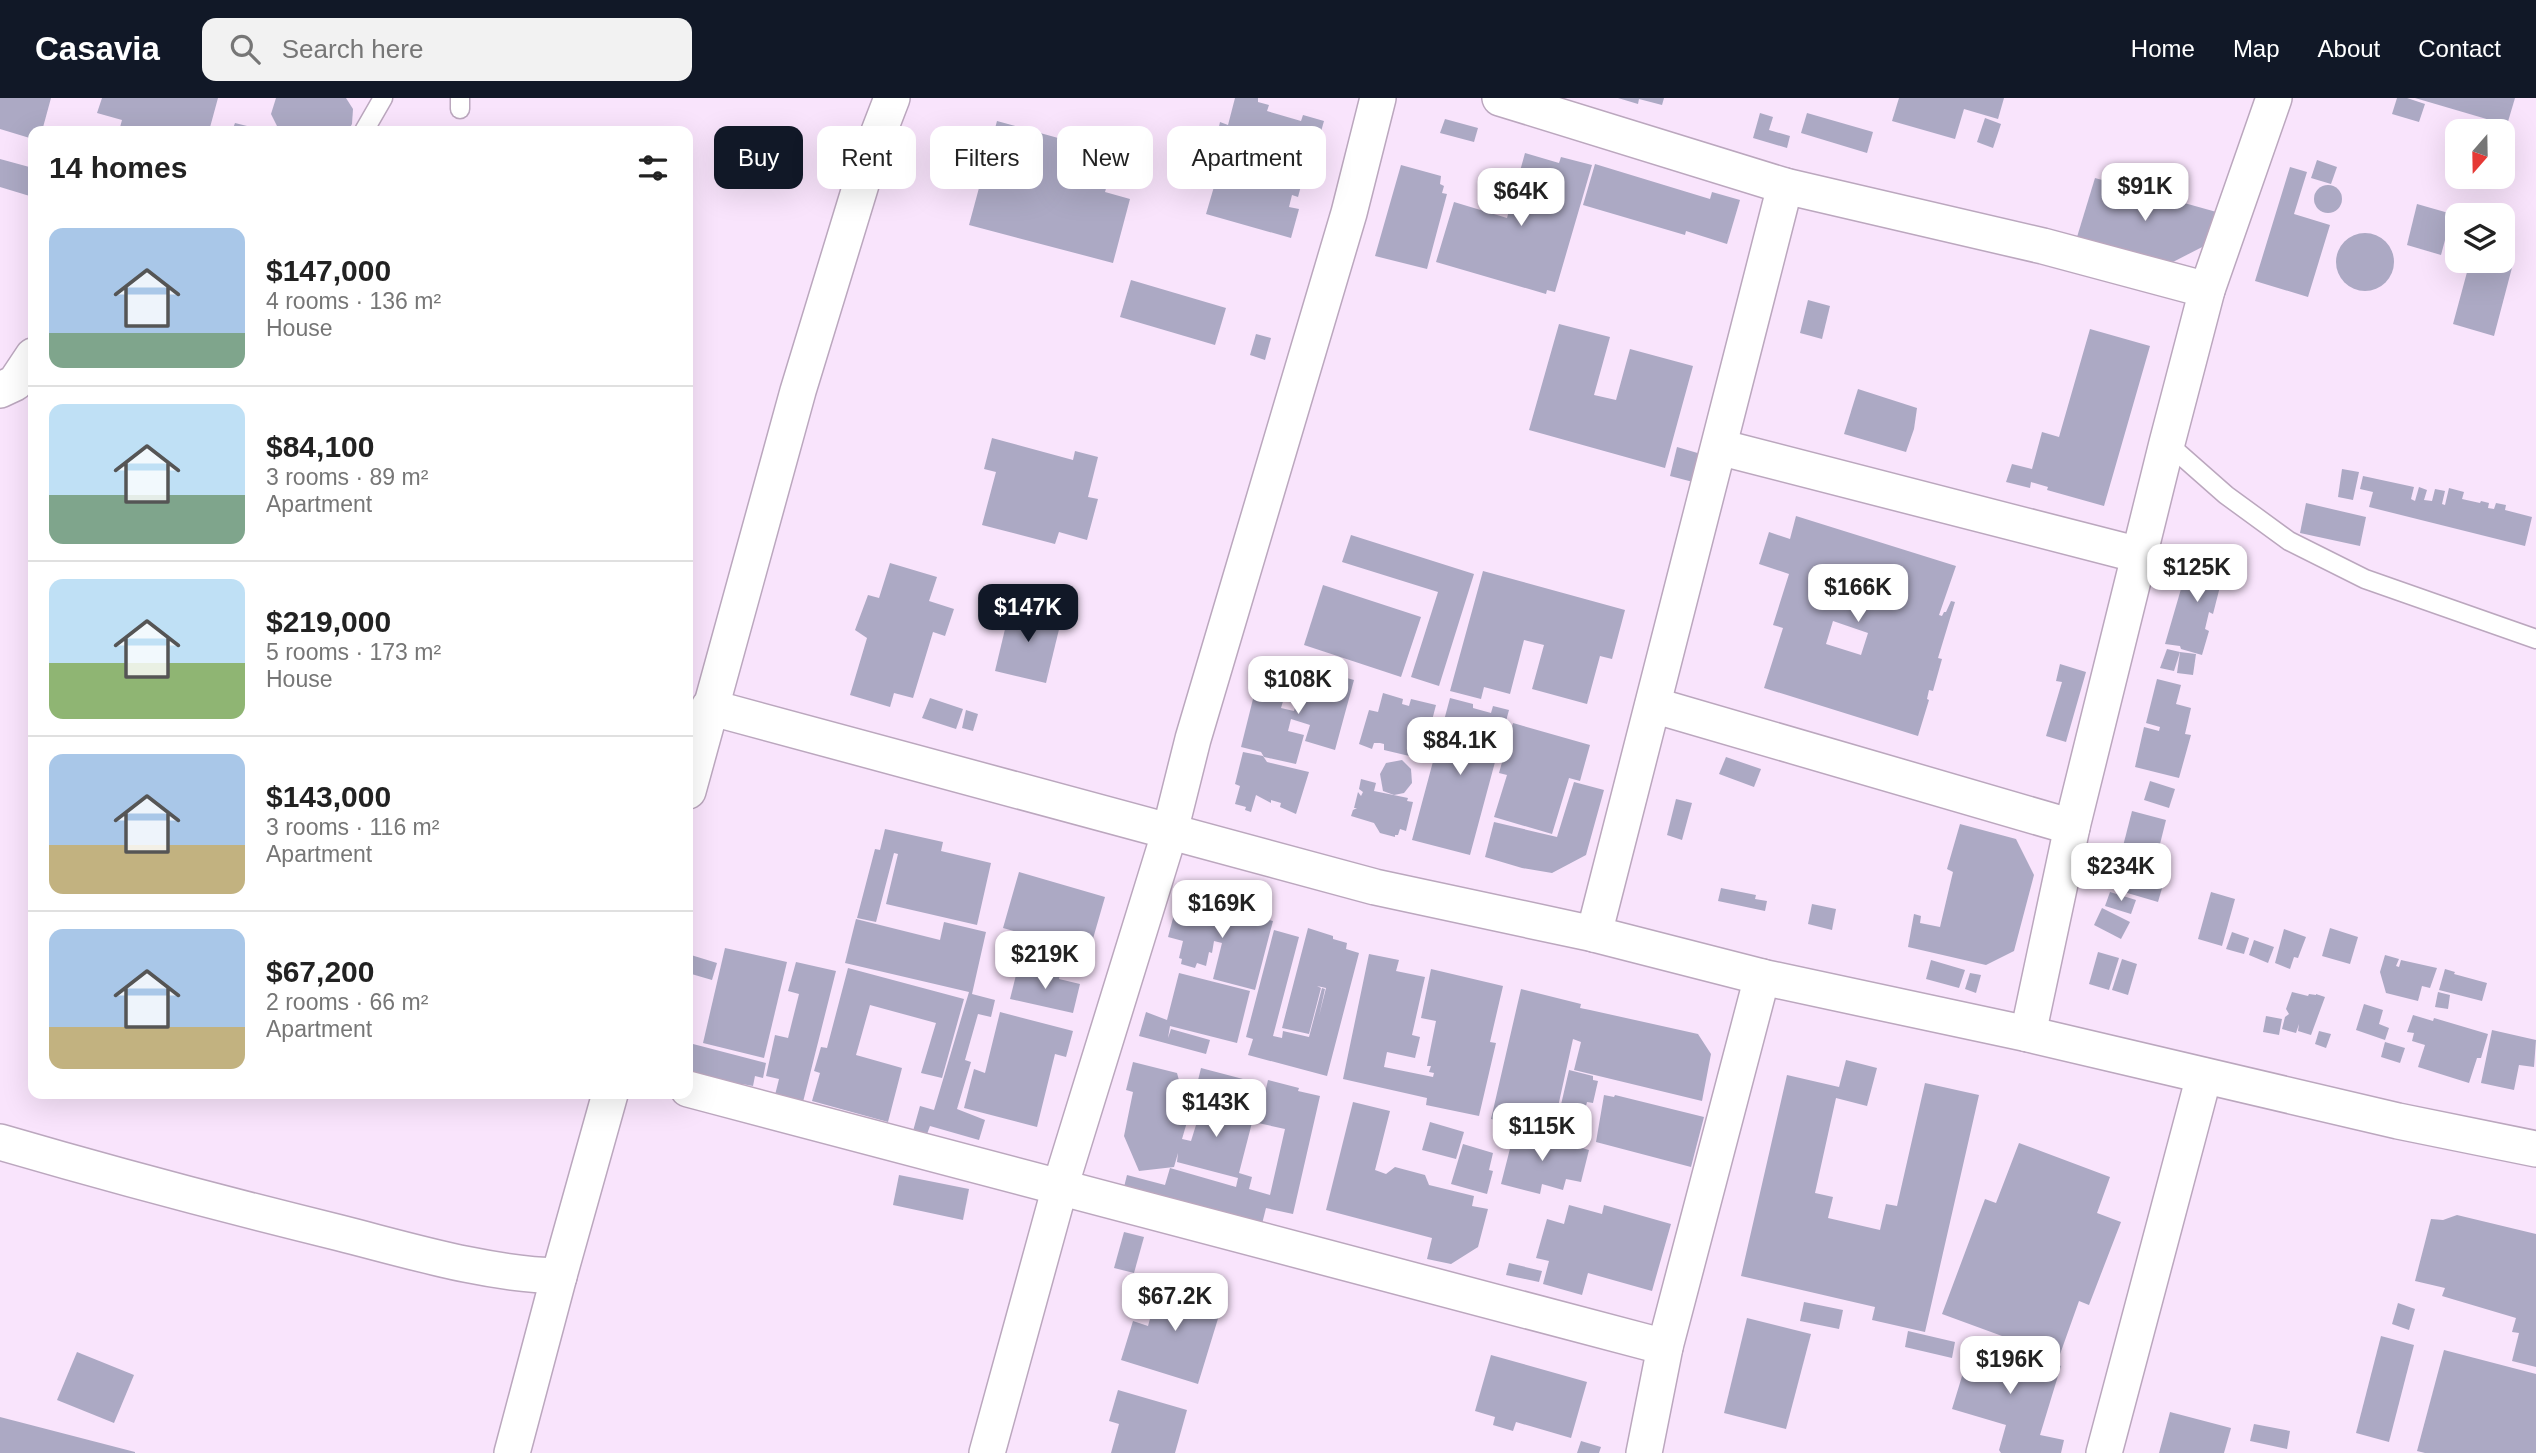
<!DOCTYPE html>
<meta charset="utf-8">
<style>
:root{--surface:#fff;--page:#f2f2f2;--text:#222;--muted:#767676;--line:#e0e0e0;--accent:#111827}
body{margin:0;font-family:Arial,sans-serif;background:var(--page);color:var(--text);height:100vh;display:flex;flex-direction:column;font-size:26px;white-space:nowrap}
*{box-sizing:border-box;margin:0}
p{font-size:23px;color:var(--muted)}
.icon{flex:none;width:38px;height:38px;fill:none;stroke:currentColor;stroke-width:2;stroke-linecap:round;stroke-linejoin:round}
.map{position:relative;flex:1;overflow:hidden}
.sheet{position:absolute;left:28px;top:28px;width:665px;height:973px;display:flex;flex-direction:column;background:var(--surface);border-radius:14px;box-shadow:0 7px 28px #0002}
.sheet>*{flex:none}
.top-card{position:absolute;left:714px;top:28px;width:665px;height:63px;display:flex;gap:14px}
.needle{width:46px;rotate:200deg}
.fabs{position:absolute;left:2445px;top:21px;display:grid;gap:14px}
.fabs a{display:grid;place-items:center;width:70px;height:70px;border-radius:14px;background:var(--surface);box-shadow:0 7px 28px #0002;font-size:35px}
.price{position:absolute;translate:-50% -60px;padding:0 16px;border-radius:14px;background:#fff;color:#222;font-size:23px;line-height:46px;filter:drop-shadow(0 2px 4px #0008)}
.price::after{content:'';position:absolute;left:50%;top:42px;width:21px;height:16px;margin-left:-10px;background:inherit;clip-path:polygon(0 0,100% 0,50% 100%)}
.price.current{background:var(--accent);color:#fff}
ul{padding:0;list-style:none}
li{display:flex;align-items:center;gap:21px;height:175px;padding:0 21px}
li+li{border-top:2px solid var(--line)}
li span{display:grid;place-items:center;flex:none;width:196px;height:140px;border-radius:14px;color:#555}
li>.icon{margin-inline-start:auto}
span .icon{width:84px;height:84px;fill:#fffc;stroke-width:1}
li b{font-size:30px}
h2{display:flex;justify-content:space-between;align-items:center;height:84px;padding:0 21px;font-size:30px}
.chip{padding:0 24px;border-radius:14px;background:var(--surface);box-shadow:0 7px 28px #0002;font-size:24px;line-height:63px}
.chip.current{background:var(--accent);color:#fff}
header{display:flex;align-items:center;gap:42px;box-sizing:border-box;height:98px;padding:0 35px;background:var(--accent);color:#fff}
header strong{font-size:33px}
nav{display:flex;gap:38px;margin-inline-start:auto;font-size:24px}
.search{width:490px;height:63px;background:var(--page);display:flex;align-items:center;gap:18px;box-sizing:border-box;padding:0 24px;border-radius:14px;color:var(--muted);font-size:26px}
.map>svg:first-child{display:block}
</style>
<header>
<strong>Casavia</strong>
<div class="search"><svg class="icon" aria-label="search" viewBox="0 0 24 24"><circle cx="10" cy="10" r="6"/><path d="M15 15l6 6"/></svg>Search here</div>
<nav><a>Home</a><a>Map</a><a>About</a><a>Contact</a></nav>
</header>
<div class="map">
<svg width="2536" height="1355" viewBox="0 0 2536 1355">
<rect width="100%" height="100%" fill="#f9e4fc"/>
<g fill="#aca9c4" fill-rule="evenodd">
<polygon points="0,0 51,0 42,33 33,33 33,41 0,31"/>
<polygon points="102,0 218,0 209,33 119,33 122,22 97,15"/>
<polygon points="276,0 346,0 353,11 352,26 348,33 291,33 277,28 271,16"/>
<polygon points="1235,0 1258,0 1258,4 1269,7 1267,13 1301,23 1303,17 1324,23 1316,51 1301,47 1298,59 1308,62 1298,99 1292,97 1289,109 1299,111 1291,140 1206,116 1218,75 1191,68 1200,36 1216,41 1220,24 1228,27"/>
<polygon points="1618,0 1664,0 1662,7 1639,1 1638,6"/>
<polygon points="1899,0 2004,0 1998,21 1964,11 1955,41 1892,23"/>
<polygon points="2397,0 2407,0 2425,6 2419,24 2392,16"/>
<polygon points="2415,0 2515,0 2507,27"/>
<polygon points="1760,15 1773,19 1769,32 1790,38 1787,50 1753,40"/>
<polygon points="1807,15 1873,34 1867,55 1801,35"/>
<polygon points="1985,20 2001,26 1993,50 1977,44"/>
<polygon points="1445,21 1478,30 1474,44 1440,35"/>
<polygon points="997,23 1076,45 1069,73 1108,84 1105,94 1130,101 1113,165 969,127"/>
<polygon points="235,25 263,32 263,33 232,33"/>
<polygon points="1525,55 1559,65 1561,59 1592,67 1555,194 1547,192 1546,196 1436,164 1454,104 1507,120"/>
<polygon points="0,61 33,70 33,99 0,89"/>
<polygon points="2317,62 2337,69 2331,86 2311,80"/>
<polygon points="1595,66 1710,101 1712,94 1740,102 1727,146 1686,133 1685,137 1583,107"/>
<polygon points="1401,67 1441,78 1440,86 1444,88 1442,95 1447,96 1427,171 1375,158"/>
<polygon points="2290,69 2307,74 2294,116 2330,127 2308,199 2255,183"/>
<polygon points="2095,80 2220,115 2210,145 2171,165 2077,139"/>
<circle cx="2328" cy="101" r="14"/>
<polygon points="2417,106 2452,116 2441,157 2407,147"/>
<circle cx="2365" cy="164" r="29"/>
<polygon points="2502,159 2514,162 2494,238 2453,226 2470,163 2502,163"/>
<polygon points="1131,182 1226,210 1215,247 1120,219"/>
<polygon points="1808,202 1830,208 1822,241 1800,235"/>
<polygon points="1559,226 1610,239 1594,297 1616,302 1630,251 1693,268 1665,370 1529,332"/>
<polygon points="2090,231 2150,248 2104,408 2047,392 2048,389 2031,384 2030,390 2006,384 2012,366 2032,371 2042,334 2059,339"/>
<polygon points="1256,236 1271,240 1265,262 1250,257"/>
<polygon points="1858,291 1917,310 1914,331 1906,354 1844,336"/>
<polygon points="992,340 1073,362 1075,353 1098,359 1088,399 1098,401 1087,442 1059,434 1055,446 982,427 996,374 984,371"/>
<polygon points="1677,349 1701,356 1693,384 1670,378"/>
<polygon points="2342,371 2359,374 2353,402 2338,399"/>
<polygon points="2363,378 2414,389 2411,401 2415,403 2419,389 2427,392 2424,402 2432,403 2435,391 2445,393 2442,406 2445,407 2449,390 2464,394 2462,401 2480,405 2481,403 2489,405 2488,410 2494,411 2496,405 2506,407 2505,412 2532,419 2525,448 2369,409 2373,394 2360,391"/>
<polygon points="2306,405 2366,419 2360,448 2300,435"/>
<path d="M1796,418L1956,468L1939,517L1942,518L1944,514H1946L1951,503L1955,504L1938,560L1942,561L1933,593L1929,592L1927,601L1929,602L1918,638L1764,590L1783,530L1773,527L1789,476L1759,466L1769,434L1790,441ZM1833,523L1868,535L1861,557L1826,546Z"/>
<polygon points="1351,437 1474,476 1439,588 1411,579 1438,494 1342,464"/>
<polygon points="2197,453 2227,461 2213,516 2209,514 2205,531 2209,533 2202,557 2181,551 2180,548 2165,546 2183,484 2189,486"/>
<polygon points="890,465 937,479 929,503 954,511 945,538 933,534 913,600 894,595 890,609 850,597 867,540 855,532 868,497 879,500"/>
<polygon points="1483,473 1625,512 1612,561 1600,558 1587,606 1532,591 1544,547 1524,542 1510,596 1484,589 1481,601 1450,593"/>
<polygon points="1323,487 1421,519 1401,579 1304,547"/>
<polygon points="1011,506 1062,519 1046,585 995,573"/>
<polygon points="2167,551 2180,554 2174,573 2160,570"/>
<polygon points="2180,554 2196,556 2193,577 2177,575"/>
<polygon points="2060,566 2086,574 2066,644 2046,638 2062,584 2056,583"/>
<polygon points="1301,567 1354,582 1335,652 1305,643 1310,627 1291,621 1288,633 1304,637 1296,666 1264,659 1261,654 1241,649 1257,585 1267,588 1266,595 1284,600 1281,610 1294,613 1299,595 1293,593"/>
<polygon points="2157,581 2181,587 2176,606 2191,610 2185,636 2191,637 2179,680 2135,669 2144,629 2159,633 2160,629 2146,625"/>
<polygon points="1383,595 1403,601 1402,606 1409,608 1411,601 1436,607 1422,661 1384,652 1384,646 1380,645 1374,645 1372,651 1359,646 1369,612 1378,614"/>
<polygon points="930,600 963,611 956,631 922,620"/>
<polygon points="1450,600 1473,606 1473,610 1491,615 1493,608 1509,612 1470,757 1412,742"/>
<polygon points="966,612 978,616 973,633 962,630"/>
<polygon points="1513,625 1590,647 1580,683 1569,680 1552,736 1494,719 1507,677 1499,675"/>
<polygon points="1243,654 1263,658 1267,664 1309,674 1296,716 1280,709 1281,705 1271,702 1271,705 1256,697 1251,714 1245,712 1246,709 1235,706 1240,688 1235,686"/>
<polygon points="1726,659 1761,671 1754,689 1719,676"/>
<polygon points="1402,662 1411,671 1412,685 1404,695 1394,697 1383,693 1380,676 1386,665"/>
<polygon points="1361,681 1376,685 1374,693 1408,700 1407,703 1413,704 1406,733 1400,731 1398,737 1395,737 1395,739 1380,735 1374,725 1351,718 1353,712 1357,710 1354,710 1358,694 1361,698 1363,694 1359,691"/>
<polygon points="2150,683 2175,691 2169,710 2144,702"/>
<polygon points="1574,684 1604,692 1586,757 1552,775 1522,770 1485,759 1494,724 1557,739"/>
<polygon points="1676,701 1692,705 1682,742 1667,737"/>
<polygon points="2132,713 2166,722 2155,766 2121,756"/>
<polygon points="1960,726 2016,741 2034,777 2014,853 1986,867 1908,849 1914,816 1921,818 1920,825 1940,829 1953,774 1947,771"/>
<polygon points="885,731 943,744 941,753 991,765 977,827 886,806 898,756 894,755 876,824 857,820 875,751 880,752"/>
<polygon points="2116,757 2167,773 2158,804 2107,789"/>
<polygon points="1019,774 1105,799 1090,851 1069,846 1065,858 1042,851 1045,842 1003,830"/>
<polygon points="1721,790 1756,797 1755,801 1767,803 1765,813 1718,803"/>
<polygon points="2110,794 2136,802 2131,816 2105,808"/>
<polygon points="2211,794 2235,801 2222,848 2198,841"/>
<polygon points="1179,798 1273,823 1255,892 1213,881 1222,845 1214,843 1212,855 1209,854 1206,868 1197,865 1195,870 1181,866 1182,861 1179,860 1183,843 1168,839"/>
<polygon points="1812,806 1836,811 1832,832 1808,826"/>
<polygon points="2102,810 2130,824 2121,841 2094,827"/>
<polygon points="856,821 940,842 944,824 986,834 972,896 995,902 991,919 978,916 965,962 971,964 957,1011 985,1022 979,1042 930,1028 927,1036 913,1033 920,1008 934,1012 969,894 845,865"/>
<polygon points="1308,830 1333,838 1333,841 1347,845 1346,851 1359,855 1327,978 1248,957 1253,941 1246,939 1274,832 1299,839 1273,938 1282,940 1283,933 1309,939 1322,890 1325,891 1319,918 1326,890 1317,888 1321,890 1309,936 1282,930"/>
<polygon points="2330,830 2358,839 2350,866 2322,858"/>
<polygon points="2284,831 2306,839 2298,860 2294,859 2290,871 2275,865"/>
<polygon points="2232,834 2249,840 2244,856 2226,851"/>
<polygon points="2254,842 2274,849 2268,865 2249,857"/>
<polygon points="725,850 787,864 764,960 703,945"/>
<polygon points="2098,854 2119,860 2109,892 2089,886"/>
<polygon points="1369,856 1399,862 1396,873 1425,879 1412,937 1420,939 1415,960 1387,954 1384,969 1433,979 1434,975 1429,974 1431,968 1427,968 1436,923 1421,920 1431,871 1503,888 1490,944 1496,945 1479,1018 1426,1007 1427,1000 1343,981"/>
<polygon points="691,857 717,865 712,882 688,875"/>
<polygon points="2385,857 2399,861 2396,868 2399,869 2401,862 2437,870 2430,890 2422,888 2418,903 2386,895 2380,874"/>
<polygon points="2122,861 2137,866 2128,897 2112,892"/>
<polygon points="1931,862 1965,872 1959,890 1926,881"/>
<polygon points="796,864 836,873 803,1004 775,997 779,981 766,978 775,937 788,940 799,896 788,893"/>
<polygon points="848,870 964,901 942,980 921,975 936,925 870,907 856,957 902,970 888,1024 812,1003 820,975 814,973 821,949 827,950"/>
<polygon points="1040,871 1060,876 1059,881 1080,886 1073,915 1010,901 1017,873 1038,877"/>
<polygon points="2445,871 2455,874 2454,876 2487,885 2482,903 2439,892"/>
<polygon points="1179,875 1250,893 1237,945 1170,928 1168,940 1171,931 1210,942 1206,956 1139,938 1146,914 1167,922"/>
<polygon points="1970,875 1981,877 1976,895 1965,891"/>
<polygon points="1521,891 1581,906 1580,910 1590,912 1698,936 1711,956 1702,1003 1574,972 1581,944 1573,941 1552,1036 1491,1021"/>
<polygon points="2292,894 2308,898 2309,896 2316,897 2316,896 2325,899 2311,937 2298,933 2299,926 2296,935 2282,931 2285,919 2289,916 2286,911"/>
<polygon points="2438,894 2450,897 2448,911 2435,909"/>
<polygon points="2364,906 2383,912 2379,926 2389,930 2385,942 2356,932"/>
<polygon points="1000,914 1073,933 1066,959 1055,956 1037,1029 964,1010 974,971 985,975"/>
<polygon points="2413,917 2433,923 2434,920 2488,936 2481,960 2477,960 2469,985 2418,969 2425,947 2412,943 2414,935 2407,934"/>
<polygon points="2266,918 2282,921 2279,937 2263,934"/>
<polygon points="2492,932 2536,942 2534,969 2519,967 2514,992 2481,985"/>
<polygon points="2319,933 2331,936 2326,950 2315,946"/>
<polygon points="2385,944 2405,950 2400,965 2381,959"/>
<polygon points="693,946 766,965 763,980 755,978 753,988 742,986 741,991 688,979"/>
<polygon points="1846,962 1877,970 1867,1008 1836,1000 1815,1095 1833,1099 1828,1120 1880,1132 1886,1106 1897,1108 1925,985 1979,997 1925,1234 1872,1222 1875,1209 1741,1178 1787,977 1839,989"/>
<path d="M1133,964L1177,975L1189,1019L1201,970L1262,986L1239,1075L1252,1079L1249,1091L1270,1097L1285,1031L1258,1025L1268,982L1299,990L1298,993L1320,998L1293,1116L1266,1110L1262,1126L1124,1089L1127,1077L1165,1087L1170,1070L1236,1089L1238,1080L1177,1064L1178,1055L1174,1069L1139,1073L1124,1038L1133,994L1126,992ZM1187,1024L1196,1027L1191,1043L1182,1041Z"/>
<polygon points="1569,972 1593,978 1593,982 1598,983 1593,1005 1587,1004 1583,1020 1575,1018 1573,1028 1557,1024"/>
<polygon points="1604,997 1614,999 1615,997 1704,1019 1691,1069 1596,1044"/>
<polygon points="1353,1004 1390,1013 1375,1072 1386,1076 1395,1069 1425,1077 1429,1087 1474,1098 1472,1108 1488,1111 1478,1149 1451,1166 1427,1161 1432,1140 1326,1112"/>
<polygon points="1430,1024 1464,1034 1456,1061 1422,1052"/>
<polygon points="1515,1031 1589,1052 1581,1084 1566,1081 1563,1092 1542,1086 1540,1096 1501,1086"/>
<polygon points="2019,1045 2110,1079 2097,1115 2121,1124 2089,1207 2079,1203 2059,1259 1942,1216 1985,1101 1996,1105"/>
<polygon points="1463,1046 1493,1055 1489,1072 1493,1073 1487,1096 1451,1086"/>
<polygon points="899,1077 969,1091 963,1122 893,1107"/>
<polygon points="1569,1107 1602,1116 1604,1107 1671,1126 1652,1193 1588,1175 1582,1197 1543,1186 1549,1163 1536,1160 1547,1121 1564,1126"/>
<polygon points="2457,1117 2536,1136 2536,1269 2512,1263 2519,1235 2512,1234 2516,1220 2442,1198 2445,1190 2415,1183 2431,1121 2443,1122"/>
<polygon points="1124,1134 1144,1139 1134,1175 1114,1170"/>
<polygon points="1509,1165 1542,1173 1539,1184 1506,1177"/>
<polygon points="1161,1182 1224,1201 1198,1286 1121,1262 1133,1223 1148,1228"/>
<polygon points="1804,1204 1843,1212 1839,1231 1800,1223"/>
<polygon points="2398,1205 2415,1211 2409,1232 2392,1226"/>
<polygon points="1747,1220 1811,1236 1786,1331 1724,1315"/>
<polygon points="1908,1233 1955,1244 1952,1260 1905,1249"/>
<polygon points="2381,1238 2414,1247 2389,1344 2356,1335"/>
<polygon points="1973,1242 2061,1268 2040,1337 2064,1342 2061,1355 2001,1355 1999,1352 2006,1327 1952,1311"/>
<polygon points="2444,1252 2536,1276 2536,1355 2425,1355 2417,1353"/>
<polygon points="77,1254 134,1277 114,1325 57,1302"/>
<polygon points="1491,1257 1587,1284 1571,1340 1516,1324 1513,1333 1493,1327 1495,1319 1475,1313"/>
<polygon points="1118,1292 1187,1312 1175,1355 1111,1355 1119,1326 1109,1323"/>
<polygon points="2170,1314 2231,1330 2224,1355 2159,1355"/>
<polygon points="0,1319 135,1354 135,1355 0,1355"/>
<polygon points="2254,1326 2290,1333 2287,1351 2250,1343"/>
<polygon points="1581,1343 1601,1349 1599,1355 1577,1355"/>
</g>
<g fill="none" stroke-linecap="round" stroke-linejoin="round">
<defs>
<g id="lane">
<polyline points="460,0 460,11"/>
<polyline points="364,33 383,0"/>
<polyline points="2167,345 2226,397 2289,443 2365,481 2536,541"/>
</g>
<g id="street">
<polyline points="1500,0 1785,88 2043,148 2207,192"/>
<polyline points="0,292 15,285 33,258"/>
<polyline points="1719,349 2139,457"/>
<polyline points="1653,607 2072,729"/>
<polyline points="709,609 1375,789 1594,836 1762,879 2028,936 2398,1023 2536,1051"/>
<polyline points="688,693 798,293 870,57 892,0"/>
<polyline points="1594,836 1785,88"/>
<polyline points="2028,936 2072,729 2167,345 2207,192 2274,0"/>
<polyline points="688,991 1665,1249"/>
<path d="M0,1044C113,1077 226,1107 340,1135C411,1153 485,1176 559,1178L610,996"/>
<polyline points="512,1355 559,1178"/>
<polyline points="987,1355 1060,1089 1170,733 1193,641 1349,115 1378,0"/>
<polyline points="1644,1355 1665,1249 1762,879"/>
<polyline points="2104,1355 2204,978"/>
</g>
</defs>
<use href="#lane" stroke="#bba7be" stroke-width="21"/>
<use href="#street" stroke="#bba7be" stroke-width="38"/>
<use href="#lane" stroke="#fff" stroke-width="18"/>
<use href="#street" stroke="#fff" stroke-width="35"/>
</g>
</svg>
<div class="fabs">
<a><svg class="needle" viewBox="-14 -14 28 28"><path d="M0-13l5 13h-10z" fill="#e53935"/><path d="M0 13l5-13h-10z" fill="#767676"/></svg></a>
<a><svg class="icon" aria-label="layers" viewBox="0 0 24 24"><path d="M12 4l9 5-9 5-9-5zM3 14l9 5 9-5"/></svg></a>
</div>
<b class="price" style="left:2145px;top:125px">$91K</b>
<b class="price" style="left:1521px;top:130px">$64K</b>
<b class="price" style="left:2197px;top:506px">$125K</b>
<b class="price" style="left:1858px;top:526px">$166K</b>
<b class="price current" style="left:1028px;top:546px">$147K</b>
<b class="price" style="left:1298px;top:618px">$108K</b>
<b class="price" style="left:1460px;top:679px">$84.1K</b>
<b class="price" style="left:2121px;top:805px">$234K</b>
<b class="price" style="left:1222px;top:842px">$169K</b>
<b class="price" style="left:1045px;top:893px">$219K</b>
<b class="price" style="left:1216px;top:1041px">$143K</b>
<b class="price" style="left:1542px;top:1065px">$115K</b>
<b class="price" style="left:1175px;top:1235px">$67.2K</b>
<b class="price" style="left:2010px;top:1298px">$196K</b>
<div class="top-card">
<a class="chip current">Buy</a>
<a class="chip">Rent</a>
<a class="chip">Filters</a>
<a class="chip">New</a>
<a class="chip">Apartment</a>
</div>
<section class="sheet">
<h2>14 homes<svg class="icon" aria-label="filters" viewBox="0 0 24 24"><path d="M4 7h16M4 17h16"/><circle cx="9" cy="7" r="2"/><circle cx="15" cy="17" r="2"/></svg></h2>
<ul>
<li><span style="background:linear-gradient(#a9c7e8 75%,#7fa58c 0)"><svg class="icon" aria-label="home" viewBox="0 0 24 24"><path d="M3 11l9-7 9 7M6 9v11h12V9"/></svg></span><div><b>$147,000</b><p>4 rooms · 136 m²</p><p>House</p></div></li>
<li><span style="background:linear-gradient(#bfe0f5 65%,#7fa58c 0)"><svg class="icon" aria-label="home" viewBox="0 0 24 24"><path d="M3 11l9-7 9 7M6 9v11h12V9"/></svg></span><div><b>$84,100</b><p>3 rooms · 89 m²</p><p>Apartment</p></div></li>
<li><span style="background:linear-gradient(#bfe0f5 60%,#8fb573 0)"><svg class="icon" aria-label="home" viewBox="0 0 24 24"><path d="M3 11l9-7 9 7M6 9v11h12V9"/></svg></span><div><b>$219,000</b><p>5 rooms · 173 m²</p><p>House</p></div></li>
<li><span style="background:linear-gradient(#a9c7e8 65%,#c2b280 0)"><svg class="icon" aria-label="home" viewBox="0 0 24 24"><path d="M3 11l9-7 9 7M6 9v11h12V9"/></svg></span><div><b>$143,000</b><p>3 rooms · 116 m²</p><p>Apartment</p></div></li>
<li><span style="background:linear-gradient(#a9c7e8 70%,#c2b280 0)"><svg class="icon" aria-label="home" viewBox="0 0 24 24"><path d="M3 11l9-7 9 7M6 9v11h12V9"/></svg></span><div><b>$67,200</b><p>2 rooms · 66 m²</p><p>Apartment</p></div></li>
</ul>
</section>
</div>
